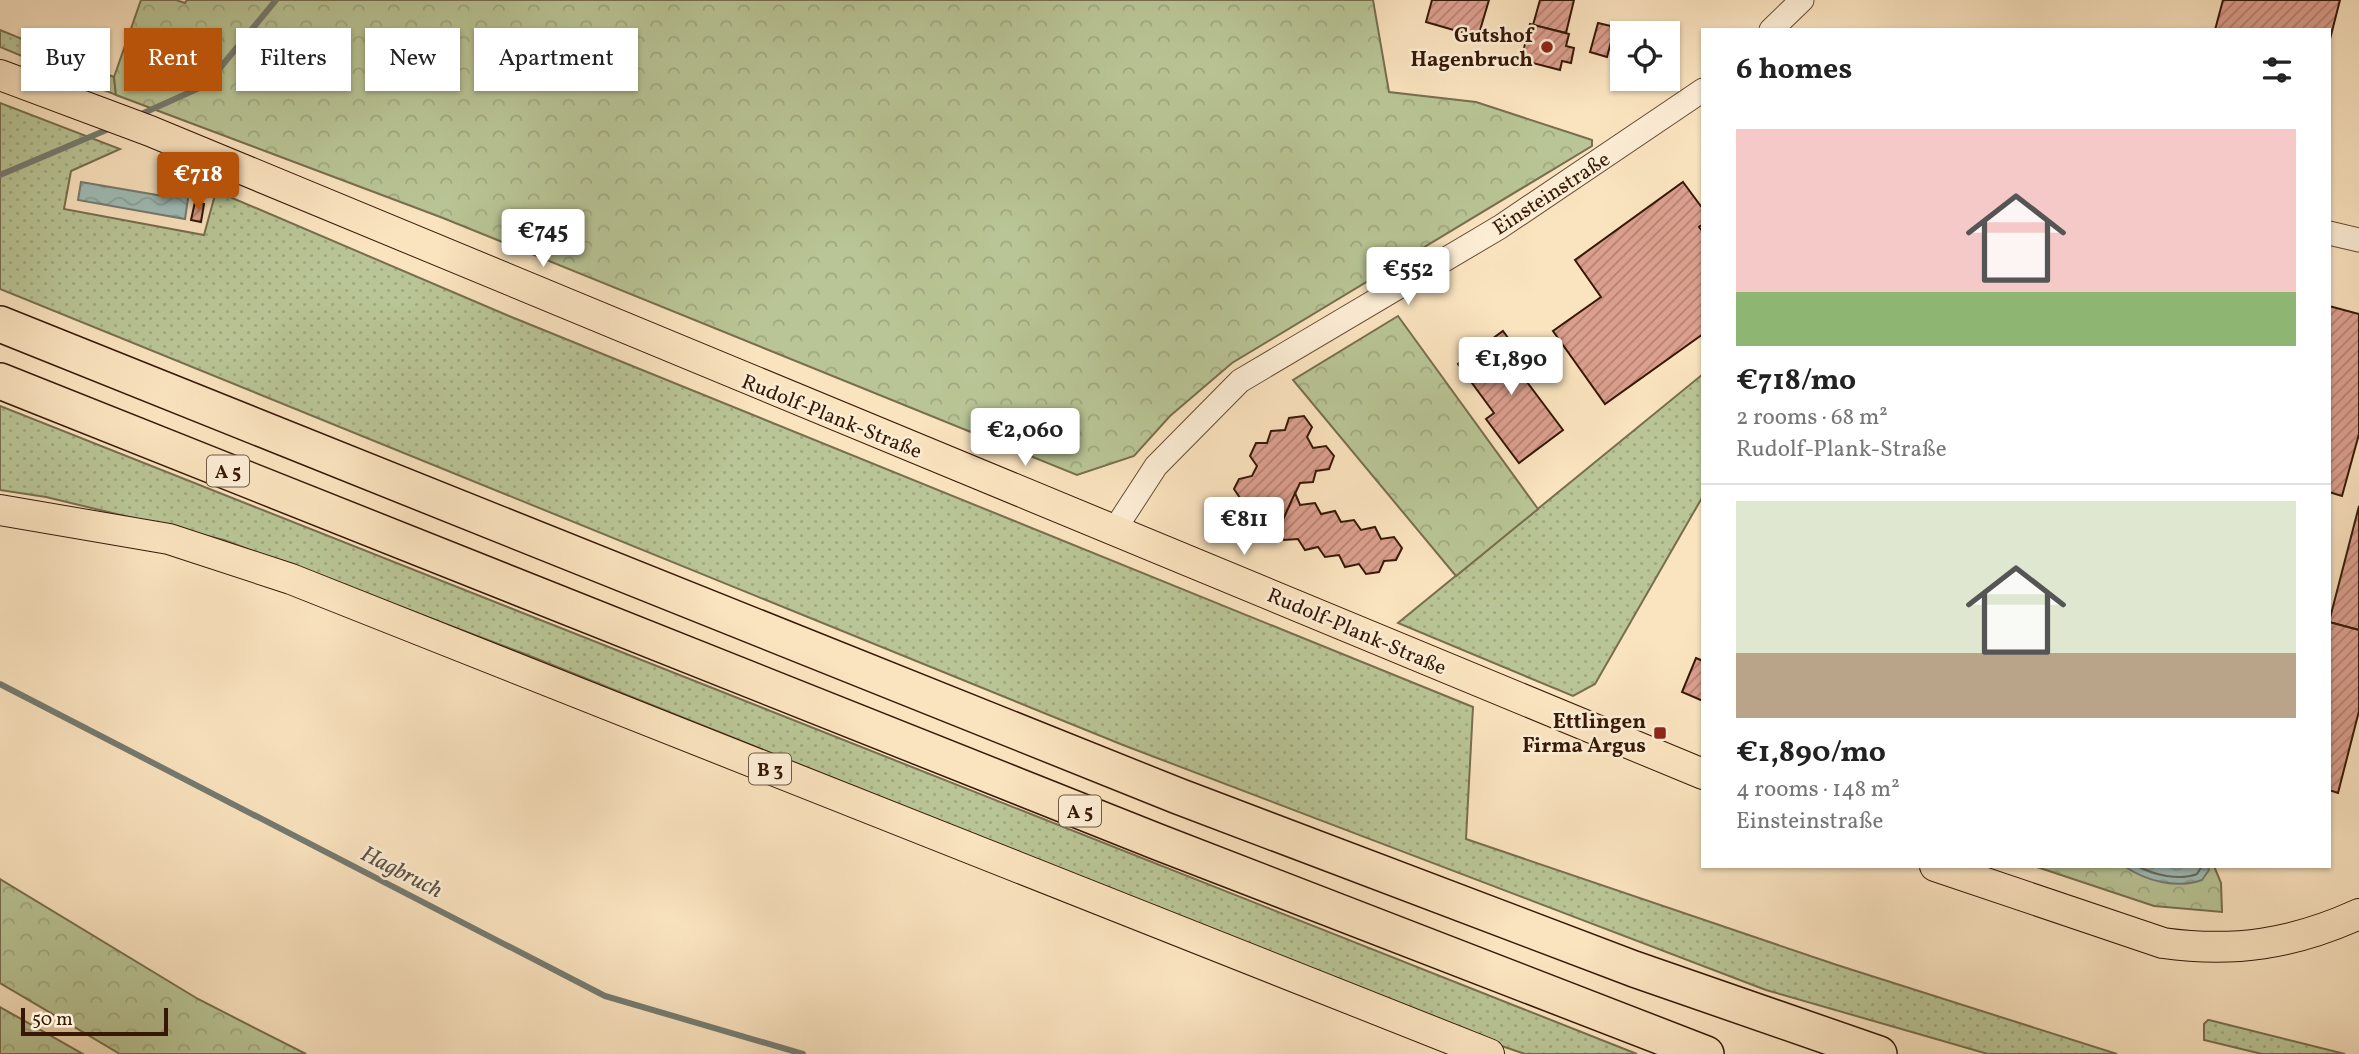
<!DOCTYPE html>
<meta charset="utf-8">
<style>
:root{--surface:#fff;--page:#f2f2f2;--text:#222;--muted:#767676;--line:#e0e0e0;--accent:#b45309}
body{margin:0;font-family:Vollkorn,serif;background:var(--page);color:var(--text);height:100vh;display:flex;flex-direction:column;font-size:26px;white-space:nowrap}
*{box-sizing:border-box;margin:0}
p{font-size:23px;color:var(--muted)}
.icon{flex:none;width:38px;height:38px;fill:none;stroke:currentColor;stroke-width:2;stroke-linecap:round;stroke-linejoin:round}
.map{position:relative;flex:1;overflow:hidden}
.panel{position:absolute;left:1701px;top:28px;width:630px;height:840px;display:flex;flex-direction:column;background:var(--surface);border-radius:0px;box-shadow:0 2px 5px #0004}
.panel>*{flex:none}
.banner{position:absolute;left:21px;top:28px;width:665px;height:63px;display:flex;gap:14px}
.fabs{position:absolute;left:1610px;top:21px;display:grid;gap:14px}
.fabs a{display:grid;place-items:center;width:70px;height:70px;border-radius:0px;background:var(--surface);box-shadow:0 2px 5px #0004;font-size:35px}
.scale{position:absolute;left:21px;bottom:18px;width:147px;box-sizing:border-box;padding-left:7px;border:4px solid #371807;border-top:0;font-size:19px;line-height:24px;white-space:nowrap;color:#371807;-webkit-text-stroke:5px #fcedd5;paint-order:stroke}
.price{position:absolute;translate:-50% -60px;padding:0 16px;border-radius:7px;background:#fff;color:#222;font-size:23px;line-height:46px;filter:drop-shadow(0 2px 4px #0008)}
.price::after{content:'';position:absolute;left:50%;top:42px;width:21px;height:16px;margin-left:-10px;background:inherit;clip-path:polygon(0 0,100% 0,50% 100%)}
.price.active{background:var(--accent);color:#fff}
ul{padding:0;list-style:none}
li{display:grid;align-content:center;gap:14px;height:371px;padding:0 35px}
li+li{border-top:2px solid var(--line)}
li span{display:grid;place-items:center;height:217px;border-radius:0px;color:#555}
li>.icon{margin-inline-start:auto}
span .icon{width:126px;height:126px;fill:#fffc;stroke-width:1}
li b{font-size:30px}
h2{display:flex;justify-content:space-between;align-items:center;height:84px;padding:0 35px;font-size:30px}
.chip{padding:0 24px;border-radius:0px;background:var(--surface);box-shadow:0 2px 5px #0004;font-size:24px;line-height:63px}
.chip.active{background:var(--accent);color:#fff}
.map>svg:first-child{display:block}
</style>
<div class="map">
<svg width="2359" height="1054" viewBox="0 0 2359 1054">
<defs>
<pattern id="green-dots" width="8" height="8" patternUnits="userSpaceOnUse" patternTransform="scale(1.75)"><rect width="8" height="8" fill="#b9c596"/><path d="M2 2h.1M6 6h.1" fill="none" stroke="#a0a880" stroke-width="1.8" stroke-linecap="round"/></pattern>
<pattern id="forest-crowns" width="20" height="18" patternUnits="userSpaceOnUse" patternTransform="scale(1.75)"><rect width="20" height="18" fill="#b9c596"/><path d="M2 6a3 3 0 1 1 6 0M12 15a3 3 0 1 1 6 0" fill="none" stroke="#a0a880"/></pattern>
<pattern id="water-waves" width="16" height="10" patternUnits="userSpaceOnUse" patternTransform="scale(1.75)"><rect width="16" height="10" fill="#9fbdb7"/><path d="M0 5q4-4 8 0t8 0" fill="none" stroke="#8aa29c"/></pattern>
<pattern id="building-hatch" width="6" height="6" patternUnits="userSpaceOnUse" patternTransform="scale(1.75)"><rect width="6" height="6" fill="#dc9f8e"/><path d="M-1 1l2-2M0 6l6-6M5 7l2-2" fill="none" stroke="#b38172"/></pattern>
</defs>
<rect width="100%" height="100%" fill="#fae3bf"/>
<filter id="stains"><feTurbulence type="fractalNoise" baseFrequency=".00286" numOctaves="4"/><feColorMatrix values="0 0 0 0 .2 0 0 0 0 .09 0 0 0 0 .02 0 0 0 .5 -.17"/></filter>
<radialGradient id="worn" r=".72"><stop offset=".6" stop-color="#630" stop-opacity="0"/><stop offset="1" stop-color="#630" stop-opacity=".3"/></radialGradient>
<g fill="url(#green-dots)" stroke="#786e4e" stroke-width="2">
<polygon points="0,30 114,77 116,95 0,47"/>
<polygon points="0,103 120,149 71,171 64,209 204,235 216,191 509,316 1473,707 1466,839 1837,965 2117,1054 1988,1054 1766,990 1123,745 0,289"/>
<polygon points="1703,374 1703,496 1595,684 1573,696 1398,623"/>
<polygon points="0,406 1637,1054 1525,1054 1487,1041 525,654 224,540 46,497 0,490"/>
<polygon points="2208,1020 2209,1020 2345,1054 2262,1054 2204,1040 2204,1024"/>
</g>
<g fill="url(#forest-crowns)" stroke="#786e4e" stroke-width="2">
<polygon points="141,0 176,0 185,3 187,0 1373,0 1389,92 1476,102 1586,138 1592,140 1592,146 1232,363 1170,416 1134,456 1077,475 443,218 116,95 114,77"/>
<polygon points="1398,316 1538,509 1456,576 1293,380"/>
<polygon points="2034,866 2214,866 2221,883 2222,912 2154,906"/>
<polygon points="0,879 198,999 306,1054 120,1054 0,983"/>
<polygon points="0,1007 83,1054 0,1054"/>
</g>
<g fill="url(#water-waves)" stroke="#757b71" stroke-width="2">
<polygon points="81,182 169,197 171,188 189,192 185,219 78,200"/>
<path d="M2124,866H2208L2209,870L2202,880C2176,889 2146,881 2124,866Z"/>
</g>
<g fill="none" stroke-linecap="round" stroke-linejoin="round">
<path stroke="#6b6a5f" stroke-width="2" d="M2137,866C2154,875 2179,881 2197,874L2202,866"/>
<g stroke="#757b71" stroke-width="6">
<polyline points="137,116 206,85 276,0"/>
<polyline points="0,175 111,128"/>
<polyline points="0,684 605,996 803,1054"/>
</g>
</g>
<g fill="url(#building-hatch)" stroke="#371807" stroke-width="2">
<polygon points="1432,0 1489,0 1478,37 1426,22"/>
<polygon points="1540,0 1574,0 1566,33 1533,25"/>
<polygon points="2223,0 2340,0 2329,43 2329,30 2215,30"/>
<polygon points="1598,23 1615,27 1607,57 1590,52"/>
<polygon points="1530,24 1569,34 1566,46 1574,48 1571,63 1562,61 1560,70 1521,60"/>
<polygon points="1683,182 1703,209 1703,224 1699,227 1703,232 1703,334 1605,404 1553,331 1601,297 1575,260"/>
<polygon points="195,202 204,204 201,222 191,220"/>
<polygon points="2329,306 2359,314 2359,434 2342,496 2329,492"/>
<polygon points="1503,331 1536,376 1527,382 1563,430 1519,463 1486,419 1494,413 1458,364"/>
<polygon points="1304,416 1312,427 1307,437 1313,448 1326,446 1334,456 1329,469 1316,471 1313,482 1300,483 1278,531 1265,533 1258,522 1246,524 1237,512 1242,501 1234,489 1239,479 1252,476 1257,466 1250,456 1256,443 1267,443 1271,431 1285,430 1289,418"/>
<polygon points="1295,493 1300,505 1315,503 1321,514 1335,511 1341,522 1354,520 1361,530 1375,527 1381,539 1394,537 1402,548 1396,560 1384,561 1379,572 1366,574 1359,564 1345,567 1339,555 1325,557 1318,547 1305,550 1298,539 1284,540 1278,531"/>
<polygon points="2359,506 2359,630 2329,622"/>
<polygon points="2329,622 2359,630 2359,711 2338,793 2329,790"/>
<polygon points="1696,658 1703,661 1703,701 1682,692"/>
</g>
<g fill="none" stroke-linecap="round" stroke-linejoin="round">
<defs>
<g id="minor">
<polyline points="1771,30 1802,0"/>
<polyline points="2329,233 2359,240"/>
<polyline points="1113,532 1156,466 1240,381 1500,227 1703,90"/>
</g>
<g id="major">
<polyline points="0,75 150,131 1703,774"/>
<polyline points="0,510 169,539 291,579 1489,1054"/>
<path d="M1935,866L2163,943C2234,953 2293,944 2359,914"/>
</g>
<g id="highway">
<polyline points="0,324 1178,796 1634,969 1879,1054"/>
<polyline points="0,381 1158,842 1706,1054"/>
</g>
</defs>
<use href="#minor" stroke="#684b35" stroke-width="25"/>
<use href="#major" stroke="#371807" stroke-width="32"/>
<use href="#highway" stroke="#371807" stroke-width="38"/>
<use href="#minor" stroke="#fcedd5" stroke-width="23"/>
<use href="#major" stroke="#fae3bf" stroke-width="30"/>
<use href="#highway" stroke="#fae3bf" stroke-width="35"/>
</g>
<g fill="#8f2418" stroke="#fcedd5" stroke-width="2.5">
<circle cx="1547" cy="47" r="7"/>
<rect x="1653" y="726" width="14" height="14" rx="3.5"/>
</g>
<g text-anchor="middle" stroke-width="5" stroke-linejoin="round" paint-order="stroke">
<g fill="#fcedd5" stroke="#725845" stroke-width="2">
<rect x="207" y="455.5" width="42" height="31" rx="5"/>
<rect x="749" y="753.5" width="42" height="31" rx="5"/>
<rect x="1059" y="795.5" width="42" height="31" rx="5"/>
</g>
<g font-size="19" font-weight="bold" fill="#371807">
<text x="228" y="478">A 5</text>
<text x="770" y="776">B 3</text>
<text x="1080" y="818">A 5</text>
</g>
<g font-size="21" font-weight="bold" fill="#371807" stroke="#fcedd5" text-anchor="end">
<text x="1533" y="42">Gutshof<tspan x="1533" dy="24">Hagenbruch</tspan></text>
<text x="1646" y="728">Ettlingen<tspan x="1646" dy="24">Firma Argus</tspan></text>
</g>
<g font-size="21" fill="#371807" stroke="#fcedd5">
<text transform="translate(1551 193) rotate(-33)" y="7">Einsteinstraße</text>
<text transform="translate(832 416) rotate(22)" y="7">Rudolf-Plank-Straße</text>
<text transform="translate(1357 631) rotate(23)" y="7">Rudolf-Plank-Straße</text>
</g>
<g font-size="23" font-style="italic" fill="#5b5245" stroke="#fcedd5">
<text transform="translate(402 871) rotate(27)" y="8">Hagbruch</text>
</g>
</g>
<rect width="100%" height="100%" filter="url(#stains)"/>
<rect width="100%" height="100%" fill="url(#worn)"/>
</svg>
<div class="fabs">
<a><svg class="icon" aria-label="locate" viewBox="0 0 24 24"><circle cx="12" cy="12" r="6"/><path d="M12 2v4M12 18v4M2 12h4M18 12h4"/></svg></a>
</div>
<div class="scale">50 m</div>
<b class="price active" style="left:198px;top:212px">€718</b>
<b class="price" style="left:543px;top:269px">€745</b>
<b class="price" style="left:1408px;top:307px">€552</b>
<b class="price" style="left:1511px;top:397px">€1,890</b>
<b class="price" style="left:1025px;top:468px">€2,060</b>
<b class="price" style="left:1244px;top:557px">€811</b>
<div class="banner">
<a class="chip">Buy</a>
<a class="chip active">Rent</a>
<a class="chip">Filters</a>
<a class="chip">New</a>
<a class="chip">Apartment</a>
</div>
<section class="panel">
<h2>6 homes<svg class="icon" aria-label="filters" viewBox="0 0 24 24"><path d="M4 7h16M4 17h16"/><circle cx="9" cy="7" r="2"/><circle cx="15" cy="17" r="2"/></svg></h2>
<ul>
<li><span style="background:linear-gradient(#f6c9c9 75%,#8fb573 0)"><svg class="icon" aria-label="home" viewBox="0 0 24 24"><path d="M3 11l9-7 9 7M6 9v11h12V9"/></svg></span><div><b>€718/mo</b><p>2 rooms · 68 m²</p><p>Rudolf-Plank-Straße</p></div></li>
<li><span style="background:linear-gradient(#dfe7d0 70%,#b9a48a 0)"><svg class="icon" aria-label="home" viewBox="0 0 24 24"><path d="M3 11l9-7 9 7M6 9v11h12V9"/></svg></span><div><b>€1,890/mo</b><p>4 rooms · 148 m²</p><p>Einsteinstraße</p></div></li>
</ul>
</section>
</div>
